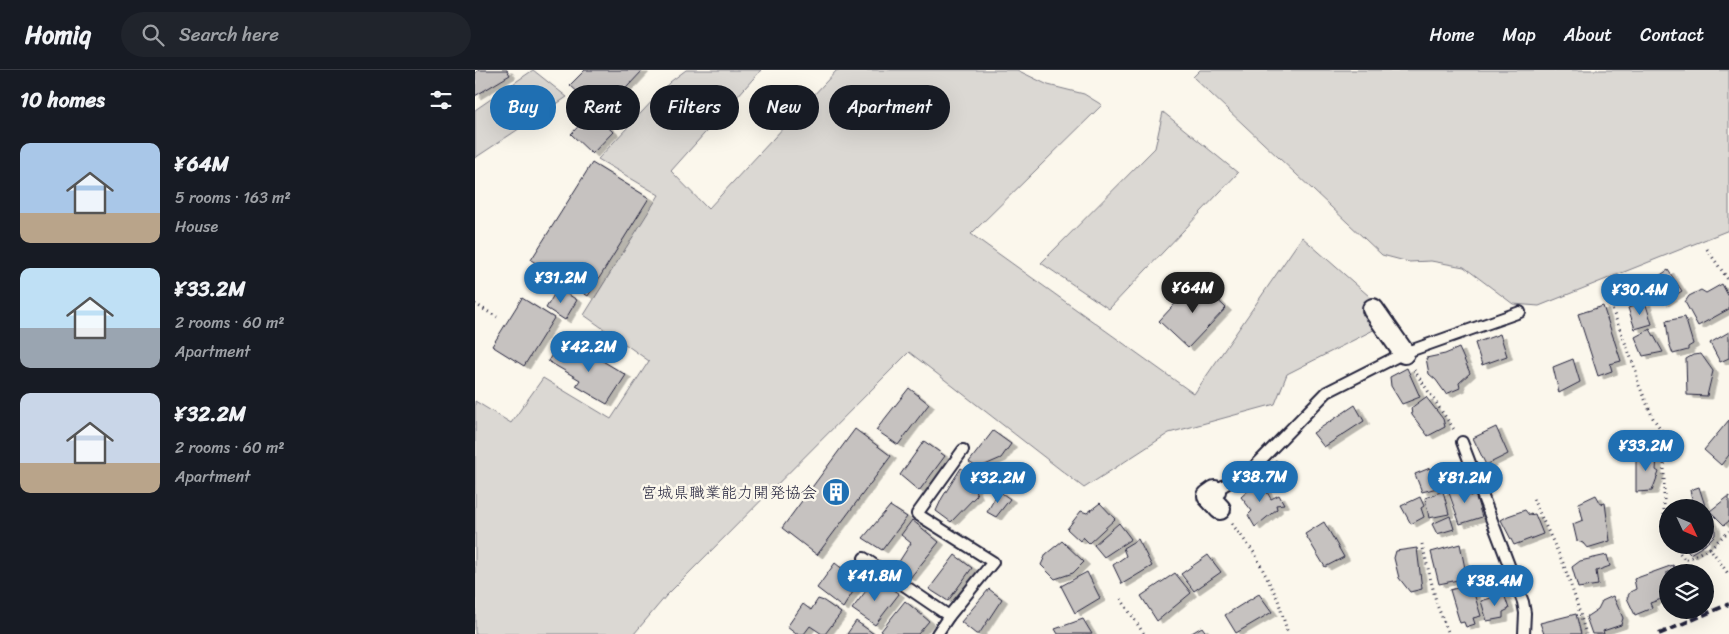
<!DOCTYPE html>
<meta charset="utf-8">
<style>
:root{--surface:#171b24;--page:#20242c;--text:#f1f3f6;--muted:#9ea1a6;--line:#363941;--accent:#1f6fb2}
body{margin:0;font-family:Sriracha,"Klee One",sans-serif;background:var(--page);color:var(--text);height:100vh;display:flex;flex-direction:column;font-size:19px;white-space:nowrap}
*{box-sizing:border-box;margin:0}
p{font-size:16px;color:var(--muted)}
.icon{flex:none;width:28px;height:28px;fill:none;stroke:currentColor;stroke-width:2;stroke-linecap:round;stroke-linejoin:round}
.map{position:relative;flex:1;overflow:hidden}
.details{display:flex;flex-direction:column;background:var(--surface);width:475px}
.details>*{flex:none}
.hud{position:absolute;left:15px;top:15px;width:475px;height:45px;display:flex;gap:10px}
.needle{width:32px;rotate:134deg}
.controls{position:absolute;left:1184px;top:429px;display:grid;gap:10px}
.controls a{display:grid;place-items:center;width:55px;height:55px;border-radius:50%;background:var(--surface);box-shadow:0 5px 20px #0002;font-size:25px}
.price{position:absolute;translate:-50% -42px;padding:0 11px;border-radius:18px;background:var(--accent);color:#fff;font-size:16px;line-height:32px;filter:drop-shadow(0 1px 2px #0008)}
.price::after{content:'';position:absolute;left:50%;top:30px;width:15px;height:11px;margin-left:-8px;background:inherit;clip-path:polygon(0 0,100% 0,50% 100%)}
.price.on{background:#222;color:#fff}
ul{padding:0;list-style:none}
li{display:flex;align-items:center;gap:15px;height:125px;padding:0 20px}
li span{display:grid;place-items:center;flex:none;width:140px;height:100px;border-radius:10px;color:#555}
li>.icon{margin-inline-start:auto}
span .icon{width:60px;height:60px;fill:#fffc;stroke-width:1}
li b{font-size:21px}
h2{display:flex;justify-content:space-between;align-items:center;height:60px;padding:0 20px;font-size:21px}
.tag{padding:0 18px;border-radius:22px;background:var(--surface);box-shadow:0 5px 20px #0002;font-size:18px;line-height:45px}
.tag.on{background:var(--accent);color:#fff}
header{display:flex;align-items:center;gap:30px;box-sizing:border-box;height:70px;padding:0 25px;background:var(--surface);border-bottom:1px solid var(--line)}
header strong{font-size:24px}
nav{display:flex;gap:28px;margin-inline-start:auto;font-size:18px}
.search{width:350px;height:45px;background:var(--page);display:flex;align-items:center;gap:12px;box-sizing:border-box;padding:0 18px;border-radius:28px;color:var(--muted);font-size:19px}
main{display:flex;flex:1;min-height:0}
.map>svg:first-child{display:block}
</style>
<header>
<strong>Homiq</strong>
<div class="search"><svg class="icon" aria-label="search" viewBox="0 0 24 24"><circle cx="10" cy="10" r="6"/><path d="M15 15l6 6"/></svg>Search here</div>
<nav><a>Home</a><a>Map</a><a>About</a><a>Contact</a></nav>
</header>
<main>
<section class="details">
<h2>10 homes<svg class="icon" aria-label="filters" viewBox="0 0 24 24"><path d="M4 7h16M4 17h16"/><circle cx="9" cy="7" r="2"/><circle cx="15" cy="17" r="2"/></svg></h2>
<ul>
<li><span style="background:linear-gradient(#a9c7e8 70%,#b9a48a 0)"><svg class="icon" aria-label="home" viewBox="0 0 24 24"><path d="M3 11l9-7 9 7M6 9v11h12V9"/></svg></span><div><b>¥64M</b><p>5 rooms · 163 m²</p><p>House</p></div></li>
<li><span style="background:linear-gradient(#bfe0f5 60%,#9aa5b1 0)"><svg class="icon" aria-label="home" viewBox="0 0 24 24"><path d="M3 11l9-7 9 7M6 9v11h12V9"/></svg></span><div><b>¥33.2M</b><p>2 rooms · 60 m²</p><p>Apartment</p></div></li>
<li><span style="background:linear-gradient(#c9d6e8 70%,#b9a48a 0)"><svg class="icon" aria-label="home" viewBox="0 0 24 24"><path d="M3 11l9-7 9 7M6 9v11h12V9"/></svg></span><div><b>¥32.2M</b><p>2 rooms · 60 m²</p><p>Apartment</p></div></li>
</ul>
</section>
<div class="map">
<svg width="1254" height="564" viewBox="0 0 1254 564">
<defs>
<filter id="shadow"><feDropShadow dx="5.5" dy="3" stdDeviation="0" flood-color="#0004"/></filter>
</defs>
<rect width="100%" height="100%" fill="#fbf7ec"/>
<filter id="ink" filterUnits="userSpaceOnUse"><feTurbulence type="fractalNoise" baseFrequency=".02" numOctaves="2"/><feDisplacementMap in="SourceGraphic" scale="10" xChannelSelector="R" yChannelSelector="G"/><feConvolveMatrix kernelMatrix="1 2 1 2 8 2 1 2 1" color-interpolation-filters="sRGB"/></filter>
<g filter="url(#ink)">
<g fill="#dbd8d3" stroke="#7e7d87">
<polygon points="58,0 92,27 0,88 0,40"/>
<polygon points="211,0 286,0 196,101 233,139 362,0 542,0 573,15 609,24 627,35 496,164 719,324 827,167 920,249 812,304 800,334 694,363 609,418 434,282 191,526 159,564 0,564 0,331 36,353 68,308 136,349 174,291 109,245 184,125 123,89 195,12"/>
<polygon points="725,0 1254,0 1254,160 1064,236 1038,234 989,197 956,191 934,192 907,185 718,7"/>
<polygon points="688,42 763,103 634,239 566,193 680,78"/>
</g>
<g fill="#c6c2c0" stroke="#22223b" filter="url(#shadow)">
<polygon points="4,0 32,0 35,5 0,26 0,3"/>
<polygon points="110,0 168,0 138,32 145,38 139,45 129,36 123,41 95,15"/>
<polygon points="117,42 138,62 117,84 96,64"/>
<polygon points="117,93 174,128 113,226 56,190"/>
<polygon points="1193,200 1207,221 1188,233 1175,212"/>
<polygon points="722,210 751,238 713,278 684,251"/>
<polygon points="1247,214 1254,227 1254,239 1223,256 1210,232 1214,226 1226,220 1231,223"/>
<polygon points="83,218 102,230 90,250 71,238"/>
<polygon points="47,228 79,248 49,296 17,276"/>
<polygon points="1170,232 1177,254 1160,259 1153,238"/>
<polygon points="1128,236 1146,291 1135,294 1137,301 1123,306 1103,244"/>
<polygon points="1210,247 1218,274 1213,277 1213,280 1198,284 1194,273 1191,251"/>
<polygon points="1175,259 1188,282 1168,286 1160,267"/>
<polygon points="1254,262 1254,288 1245,292 1235,273"/>
<polygon points="1025,264 1032,286 1007,295 1000,273"/>
<polygon points="85,272 117,293 121,287 151,305 132,334 101,316 105,310 73,291"/>
<polygon points="984,278 995,303 984,313 985,318 971,324 961,310 954,304 951,288 970,284"/>
<polygon points="1226,284 1238,301 1232,326 1212,325 1211,289 1218,285"/>
<polygon points="1098,289 1105,312 1084,323 1078,297"/>
<polygon points="932,298 945,327 927,334 916,316 915,307"/>
<polygon points="434,318 454,334 423,375 401,360"/>
<polygon points="951,327 968,349 970,357 953,366 937,345 936,338"/>
<polygon points="880,335 889,351 849,377 838,363"/>
<polygon points="1254,350 1254,385 1246,395 1229,380"/>
<polygon points="1021,357 1033,384 1011,395 998,368"/>
<polygon points="380,359 416,386 342,485 307,458"/>
<polygon points="518,361 536,374 526,388 503,398 494,392"/>
<polygon points="449,371 470,386 444,421 425,405"/>
<polygon points="1169,382 1173,386 1182,386 1181,400 1184,402 1177,421 1161,422 1161,385"/>
<polygon points="801,390 810,401 806,405 808,410 797,417 785,403"/>
<polygon points="486,398 497,405 494,413 498,415 502,425 476,452 461,441 467,428"/>
<polygon points="955,398 962,418 947,422 940,404"/>
<polygon points="785,410 796,429 804,425 809,434 801,435 802,439 780,457 773,445 777,441 766,427"/>
<polygon points="991,414 995,426 1000,424 1007,447 985,454 973,420"/>
<polygon points="1224,417 1232,442 1240,458 1240,465 1230,475 1230,438 1219,438 1215,420"/>
<polygon points="524,421 535,429 521,447 512,442"/>
<polygon points="968,421 974,444 954,448 950,428"/>
<polygon points="1121,425 1126,434 1130,433 1135,471 1112,478 1108,473 1102,471 1098,454 1108,450 1104,433"/>
<polygon points="1254,426 1254,451 1249,455 1235,441"/>
<polygon points="945,427 949,436 946,438 949,447 936,454 926,436"/>
<polygon points="625,433 640,449 614,473 608,467 605,471 592,459 606,441 612,443"/>
<polygon points="415,436 432,447 407,480 388,468"/>
<polygon points="1050,440 1054,445 1060,444 1068,464 1039,475 1026,450 1033,446"/>
<polygon points="975,446 979,459 962,464 957,454"/>
<polygon points="437,450 464,472 435,508 420,498 436,473 426,465"/>
<polygon points="849,452 869,487 850,497 830,464"/>
<polygon points="644,453 656,469 629,487 619,475"/>
<polygon points="663,469 677,496 647,514 638,495 651,486 648,478"/>
<polygon points="587,471 609,492 598,503 580,509 566,495 571,484"/>
<polygon points="985,474 992,508 964,514 956,482"/>
<polygon points="1206,475 1230,475 1215,484"/>
<polygon points="942,478 947,519 935,522 924,508 919,488 921,481"/>
<polygon points="480,485 497,498 473,531 454,519"/>
<polygon points="733,485 746,502 719,521 706,504"/>
<polygon points="1132,485 1135,496 1121,501 1123,515 1103,518 1097,497 1105,491"/>
<polygon points="382,490 395,499 386,509 374,501"/>
<polygon points="360,493 384,512 368,538 342,518"/>
<polygon points="1198,495 1201,502 1192,502 1192,527 1175,533 1177,538 1160,545 1152,528 1155,522 1161,519 1159,509"/>
<polygon points="612,502 625,528 600,543 586,516"/>
<polygon points="700,503 716,523 682,551 666,526"/>
<polygon points="401,508 424,524 400,555 377,539"/>
<polygon points="996,514 1006,546 998,548 1000,554 991,557 989,552 985,553 975,520"/>
<polygon points="514,519 527,529 504,564 501,564 486,552"/>
<polygon points="784,524 797,542 761,563 750,545"/>
<polygon points="1029,524 1034,539 1028,542 1028,548 1012,551 1006,531"/>
<polygon points="1138,526 1148,548 1146,555 1128,561 1129,564 1117,564 1111,547 1123,539 1127,531"/>
<polygon points="343,529 349,531 366,543 350,564 347,564 335,556 329,564 321,564 312,557 328,534 336,540"/>
<polygon points="430,531 454,551 443,564 410,564 406,561"/>
<polygon points="1101,544 1106,564 1069,564 1065,553"/>
<polygon points="608,549 617,564 583,564 580,559"/>
<polygon points="381,551 399,564 372,564"/>
<polygon points="727,557 732,564 715,564"/>
</g>
<g fill="none" stroke-linecap="round" stroke-linejoin="round">
<defs>
<g id="lane">
<polyline points="987,372 1048,532 1050,543 1049,564"/>
<polyline points="740,421 779,397 852,322 929,283 1045,242"/>
<polyline points="389,488 474,546"/>
<polyline points="462,564 474,546 518,492 442,444 488,380"/>
</g>
<g id="street">
<polyline points="898,239 929,283"/>
<polyline points="740,421 733,426 745,439"/>
</g>
</defs>
<use href="#lane" stroke="#22223b" stroke-width="14"/>
<use href="#street" stroke="#22223b" stroke-width="24"/>
<g stroke="#22223b" stroke-width="3" stroke-dasharray="1 4" stroke-linecap="butt">
<polyline points="1232,179 1254,211"/>
<polyline points="1132,226 1161,301 1163,313 1178,348 1189,364 1189,461 1192,466"/>
<polyline points="0,234 22,247"/>
<polyline points="939,300 980,361"/>
<polyline points="1058,429 1088,493 1100,527 1111,564"/>
<polyline points="757,454 780,484 803,530 813,564"/>
<polyline points="947,474 962,535 974,564"/>
<polyline points="1199,475 1210,490 1235,478 1254,505"/>
<polyline points="1235,478 1254,461"/>
<polyline points="646,529 669,564"/>
</g>
<use href="#lane" stroke="#fbf7ec" stroke-width="10"/>
<use href="#street" stroke="#fbf7ec" stroke-width="20"/>
<polyline stroke="#22223b" stroke-width="4" stroke-dasharray="8 4" stroke-linecap="butt" points="1184,564 1254,534"/>
</g>
</g>
<defs>
<symbol id="building-disc" viewBox="-11 -11 22 22"><circle r="9.5" fill="#1f6fb2" stroke="#fbf7ec"/><path d="M-4-6H4V6H1V3H-1V6H-4ZM-2.5-4.3h1.7v1.8h-1.7ZM.8-4.3h1.7v1.8H.8ZM-2.5-1h1.7V.8h-1.7ZM.8-1h1.7V.8H.8Z" fill="#fff"/></symbol>
</defs>
<g fill-rule="evenodd">
<use href="#building-disc" x="345" y="406" width="32" height="32"/>
</g>
<g text-anchor="middle" stroke-width="5" stroke-linejoin="round" paint-order="stroke">
<g font-size="16" fill="#22223b" stroke="#fbf7ec" text-anchor="end">
<text x="342" y="428">宮城県職業能力開発協会</text>
</g>
</g>
</svg>
<div class="controls">
<a><svg class="needle" viewBox="-14 -14 28 28"><path d="M0-13l5 13h-10z" fill="#e53935"/><path d="M0 13l5-13h-10z" fill="#9ea1a6"/></svg></a>
<a><svg class="icon" aria-label="layers" viewBox="0 0 24 24"><path d="M12 4l9 5-9 5-9-5zM3 14l9 5 9-5"/></svg></a>
</div>
<b class="price" style="left:86px;top:234px">¥31.2M</b>
<b class="price on" style="left:718px;top:244px">¥64M</b>
<b class="price" style="left:1165px;top:246px">¥30.4M</b>
<b class="price" style="left:114px;top:303px">¥42.2M</b>
<b class="price" style="left:1171px;top:402px">¥33.2M</b>
<b class="price" style="left:785px;top:433px">¥38.7M</b>
<b class="price" style="left:523px;top:434px">¥32.2M</b>
<b class="price" style="left:990px;top:434px">¥81.2M</b>
<b class="price" style="left:400px;top:532px">¥41.8M</b>
<b class="price" style="left:1020px;top:537px">¥38.4M</b>
<div class="hud">
<a class="tag on">Buy</a>
<a class="tag">Rent</a>
<a class="tag">Filters</a>
<a class="tag">New</a>
<a class="tag">Apartment</a>
</div>
</div>
</main>
